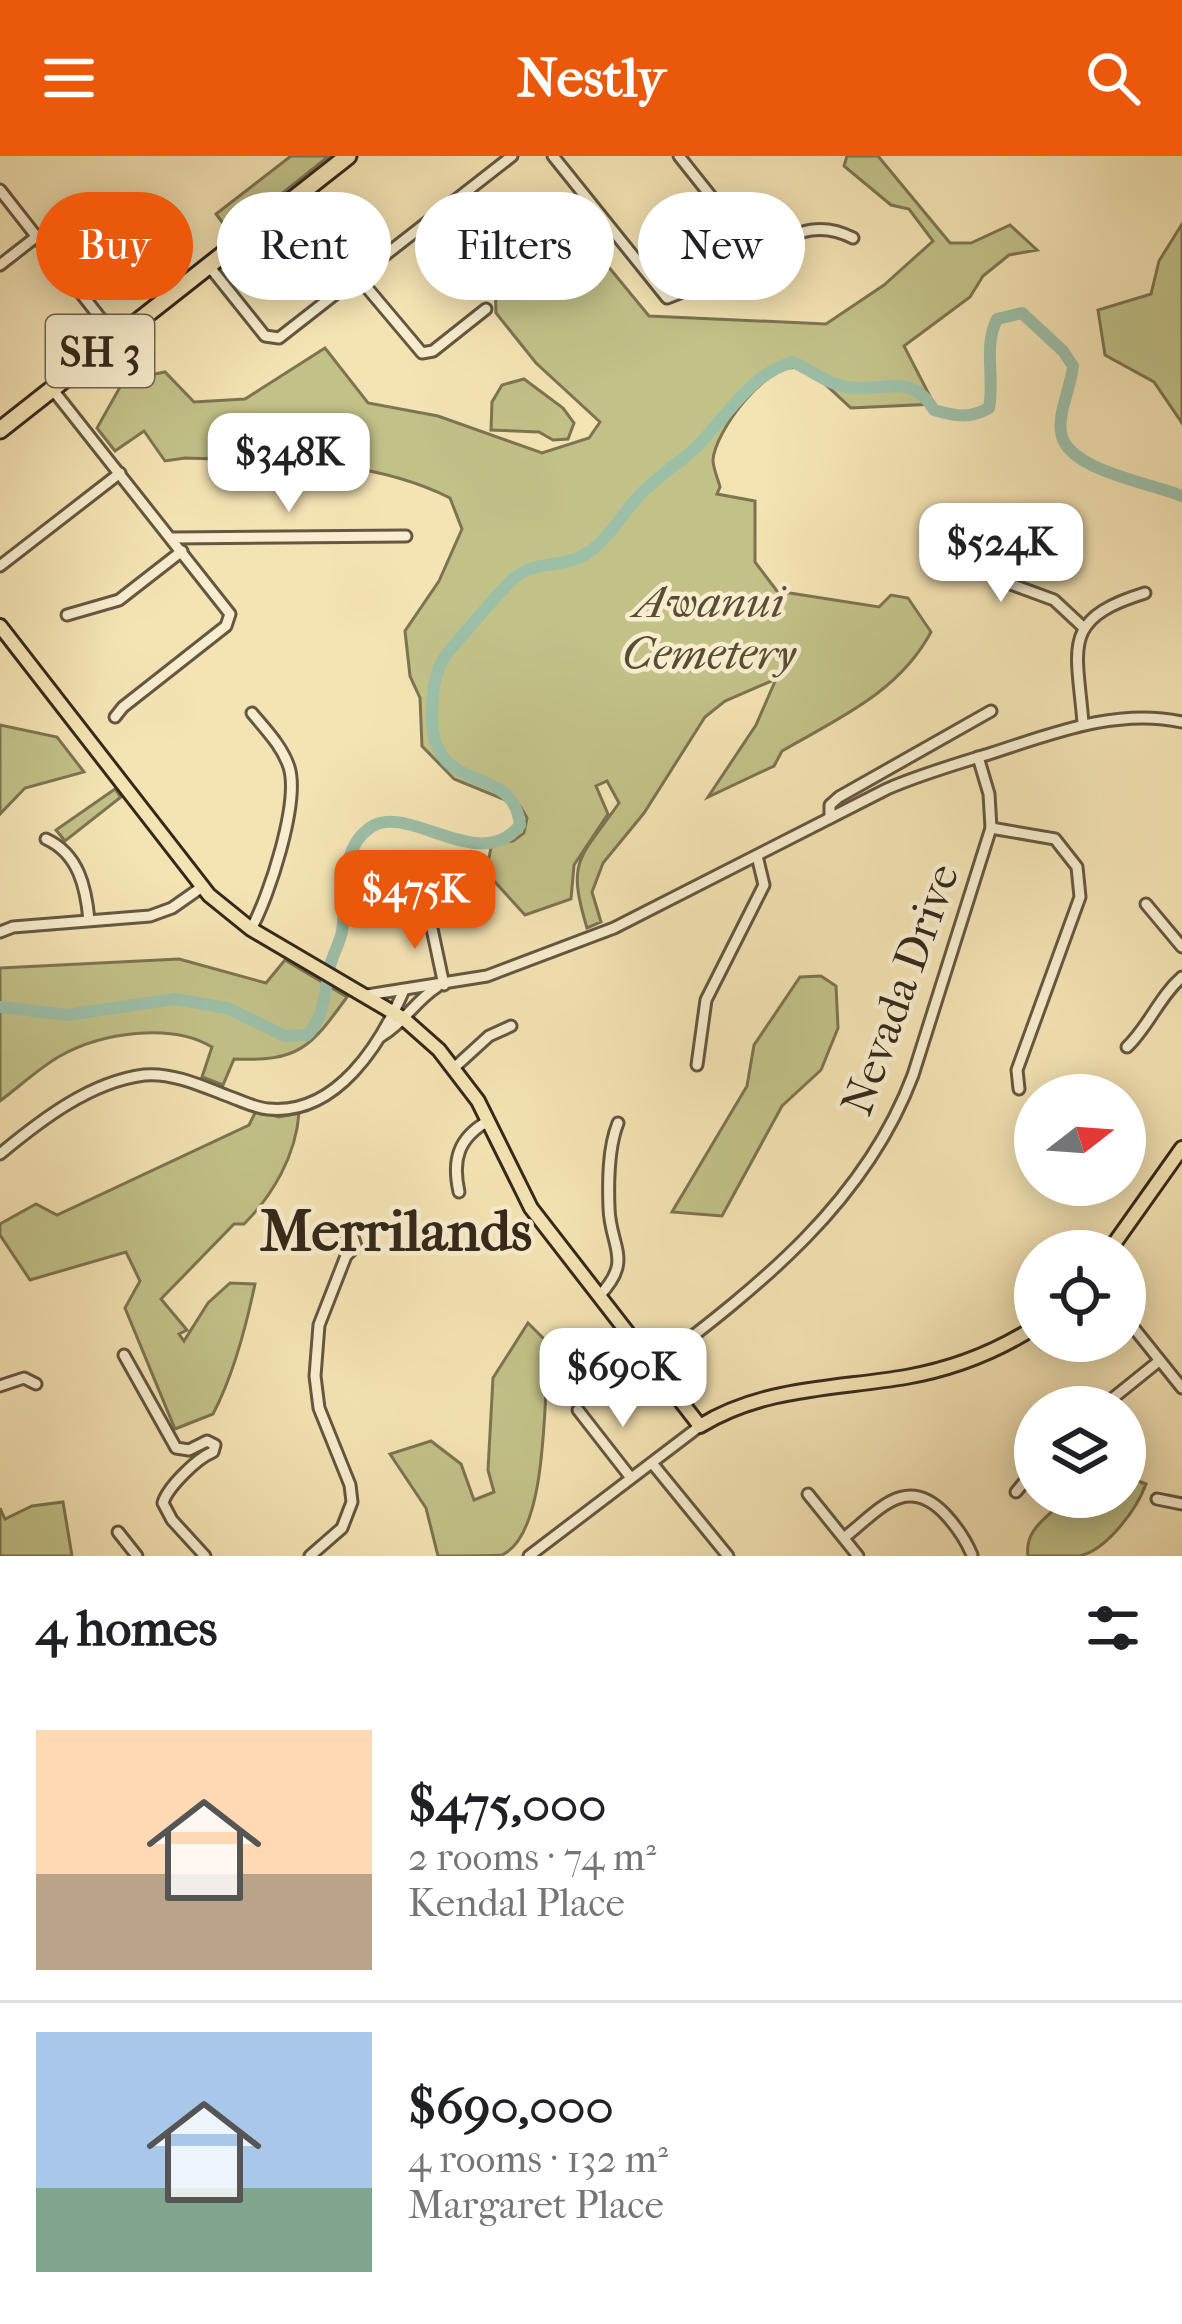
<!DOCTYPE html>
<meta charset="utf-8">
<style>
:root{--surface:#fff;--page:#f2f2f2;--text:#202124;--muted:#757577;--line:#e0e0e0;--accent:#ea580c}
body{margin:0;font-family:"IM FELL French Canon",serif;background:var(--page);color:var(--text);height:100vh;display:flex;flex-direction:column;font-size:45px;white-space:nowrap}
*{box-sizing:border-box;margin:0}
p{font-size:39px;color:var(--muted)}
.icon{flex:none;width:66px;height:66px;fill:none;stroke:currentColor;stroke-width:2;stroke-linecap:round;stroke-linejoin:round}
.map{position:relative;height:1400px;overflow:hidden}
.details{display:flex;flex-direction:column;background:var(--surface);flex:1}
.details>*{flex:none}
.top-card{position:absolute;left:36px;top:36px;width:1110px;height:108px;display:flex;gap:24px}
.needle{width:78px;rotate:73deg}
.fabs{position:absolute;left:1014px;top:918px;display:grid;gap:24px}
.fabs a{display:grid;place-items:center;width:132px;height:132px;border-radius:50%;background:var(--surface);box-shadow:0 6px 30px #0003;font-size:60px}
.price{position:absolute;translate:-50% -102px;padding:0 27px;border-radius:24px;background:#fff;color:#222;font-size:39px;line-height:78px;filter:drop-shadow(0 3px 6px #0008)}
.price::after{content:'';position:absolute;left:50%;top:72px;width:36px;height:27px;margin-left:-18px;background:inherit;clip-path:polygon(0 0,100% 0,50% 100%)}
.price.current{background:var(--accent);color:#fff}
ul{padding:0;list-style:none}
li{display:flex;align-items:center;gap:36px;height:300px;padding:0 36px}
li+li{border-top:3px solid var(--line)}
li span{display:grid;place-items:center;flex:none;width:336px;height:240px;border-radius:0px;color:#555}
li>.icon{margin-inline-start:auto}
span .icon{width:144px;height:144px;fill:#fffc;stroke-width:1}
li b{font-size:51px}
h2{display:flex;justify-content:space-between;align-items:center;height:144px;padding:0 36px;font-size:51px}
.tag{padding:0 42px;border-radius:54px;background:var(--surface);box-shadow:0 6px 30px #0003;font-size:42px;line-height:108px}
.tag.current{background:var(--accent);color:#fff}
header{display:flex;justify-content:space-between;align-items:center;height:156px;padding:0 36px;background:var(--accent);color:#fff;font-size:54px;font-weight:700}
.map>svg:first-child{display:block}
</style>
<header><svg class="icon" aria-label="menu" viewBox="0 0 24 24"><path d="M4 6h16M4 12h16M4 18h16"/></svg>Nestly<svg class="icon" aria-label="search" viewBox="0 0 24 24"><circle cx="10" cy="10" r="6"/><path d="M15 15l6 6"/></svg></header>
<div class="map">
<svg width="1182" height="1400" viewBox="0 0 1182 1400">
<rect width="100%" height="100%" fill="#f4e3b3"/>
<filter id="stains"><feTurbulence type="fractalNoise" baseFrequency=".00167" numOctaves="4"/><feColorMatrix values="0 0 0 0 .2 0 0 0 0 .09 0 0 0 0 .02 0 0 0 .5 -.17"/></filter>
<radialGradient id="worn" r=".72"><stop offset=".6" stop-color="#630" stop-opacity="0"/><stop offset="1" stop-color="#630" stop-opacity=".3"/></radialGradient>
<g fill="#c2c188" stroke="#7c7452" stroke-width="3">
<polygon points="291,0 329,0 231,78 216,58"/>
<path d="M847,0H878L950,87H971L1010,69L1037,94L1009,99L983,120L970,141L904,190L934,248L851,252C837,240 816,216 798,212C767,206 715,275 713,304C713,312 718,323 720,331L717,338L755,345V406L777,435L879,451L891,439L908,442L931,476C899,536 839,562 782,595L774,610L708,641L756,569L776,523L725,545L705,561L644,657L603,707L592,736L601,766L587,772C566,703 580,703 619,647L607,625L596,630L608,658L574,709L571,743L525,759L486,716L492,687L513,685L524,677L527,662L520,650L454,623L422,590L420,542L410,520L405,475L439,425L462,373L450,342C368,301 275,305 185,302L165,305L144,275L115,295L97,272L124,224L165,216L194,246L245,243L325,192L368,247L438,260L542,297L589,282L600,266L536,207L496,157L495,122L485,133L457,98L516,51L546,86L603,104L649,160L826,168L884,129L933,85L909,53L891,49L844,10Z"/>
<polygon points="1182,68 1182,267 1154,226 1105,199 1098,154 1151,138 1159,105"/>
<polygon points="524,223 563,252 574,267 568,283 553,284 539,276 491,274 492,246 502,229"/>
<polygon points="0,569 57,581 84,616 25,632 0,658"/>
<polygon points="115,633 121,641 65,685 56,674"/>
<path d="M179,803L266,827L285,804L347,841C311,891 299,906 234,903L223,929L202,921L212,891C171,866 101,877 60,900C39,912 19,931 0,945V812Z"/>
<polygon points="821,820 836,830 838,872 821,914 782,950 722,1060 672,1056 747,930 754,889 800,821"/>
<path d="M256,955L279,961L299,957C296,999 273,1039 244,1068H234L161,1143L187,1174L179,1178L184,1185L208,1147L230,1127L255,1128C246,1171 233,1220 213,1258L175,1273L125,1152L140,1125L126,1096L30,1124L0,1079V1068L36,1048L57,1059L249,969Z"/>
<path d="M528,1167L549,1188C543,1235 550,1377 502,1399C486,1400 456,1400 438,1400L426,1352L390,1298L431,1285L461,1308L474,1344L494,1336L488,1314L493,1222Z"/>
<path d="M1125,1320L1146,1328C1137,1353 1106,1395 1079,1400C1063,1400 1044,1400 1028,1400C1024,1372 1050,1360 1067,1341H1125Z"/>
<polygon points="63,1346 72,1400 0,1400 0,1352 5,1363 32,1350"/>
</g>
<g fill="none" stroke-linecap="round" stroke-linejoin="round">
<path stroke="#9cbfa8" stroke-width="12" d="M0,851L67,859L175,843L227,852L285,880L307,879C326,860 324,835 330,810C333,798 340,787 342,775C348,740 337,694 371,671C408,646 480,720 520,669C513,604 431,643 432,559C432,541 434,521 442,505C445,498 505,430 513,423C536,403 565,413 589,396C607,384 622,359 637,342C654,323 674,311 692,295C726,264 747,219 793,206C811,214 827,228 847,231C885,237 911,215 934,254C954,260 970,263 989,252C995,222 983,191 997,163L1022,157L1063,195L1073,210C1071,231 1058,256 1061,276C1065,314 1151,327 1182,340"/>
<defs>
<g id="minor">
<polyline points="553,0 667,142 703,128"/>
<path d="M679,0L733,68L775,97C794,70 826,68 853,82"/>
<polyline points="0,34 116,182"/>
<polyline points="0,109 36,81"/>
<polyline points="209,110 265,180 279,182 512,0"/>
<polyline points="358,121 422,197 433,195 486,153"/>
<polyline points="53,234 230,458 226,470 123,551 115,561"/>
<polyline points="946,381 971,388 1008,427 1054,444 1083,471"/>
<polyline points="172,382 406,380"/>
<polyline points="0,410 120,317"/>
<polyline points="67,459 119,444 182,395"/>
<path d="M1083,567C1077,491 1060,463 1145,437"/>
<polyline points="830,662 830,649 839,641 991,555"/>
<polyline points="991,672 1055,683 1077,711 1080,741 1017,914 1019,933"/>
<path d="M46,683C79,698 86,732 89,764"/>
<polyline points="413,745 431,768 444,829"/>
<polyline points="1146,748 1182,791"/>
<path d="M251,773C269,741 300,646 289,611C282,590 266,574 252,557"/>
<polyline points="0,776 13,771 150,760 172,752 202,731"/>
<path d="M367,839L487,820L614,772L887,633C921,618 957,608 992,597C1054,577 1117,552 1182,566"/>
<path d="M380,881C403,868 415,845 437,831"/>
<path d="M1127,891C1149,870 1159,841 1182,821"/>
<polyline points="697,909 706,844 764,729 757,700"/>
<polyline points="455,911 489,880 511,870"/>
<path d="M0,998C41,964 90,926 144,919C174,916 206,932 233,942C244,946 256,952 268,953C337,960 381,887 404,834"/>
<path d="M459,1036C452,1004 458,982 488,965"/>
<path d="M599,1140C634,1104 610,1091 609,1052C608,1025 608,992 618,967"/>
<polyline points="1125,1161 1182,1232"/>
<path d="M124,1199L176,1292L189,1294L207,1285L215,1289L213,1296C197,1302 167,1332 163,1347L172,1364L205,1400"/>
<path d="M654,1210C760,1129 865,1047 913,919L991,672L989,638L978,601"/>
<polyline points="0,1230 24,1222 36,1228"/>
<polyline points="1102,1251 1159,1205"/>
<polyline points="578,1254 631,1322"/>
<polyline points="652,1307 728,1400"/>
<polyline points="1016,1336 1035,1313"/>
<polyline points="808,1338 858,1400"/>
<polyline points="1157,1343 1182,1348"/>
<polyline points="118,1376 137,1400"/>
<path d="M845,1381C878,1355 906,1317 945,1358C957,1371 965,1382 972,1399"/>
<polyline points="310,1400 342,1372 352,1346 350,1329 319,1252 315,1220 319,1169 346,1100 344,1085 353,1081 356,1090 346,1100"/>
<polyline points="529,1400 700,1270"/>
</g>
<g id="major">
<path d="M0,470L209,739L251,773L404,863L439,894L478,945L531,1052L700,1270C763,1231 835,1233 906,1221C952,1213 996,1196 1035,1171"/>
<polyline points="1109,1095 1182,992"/>
</g>
<polyline id="highway" points="0,274 348,0"/>
</defs>
<use href="#minor" stroke="#655741" stroke-width="15"/>
<use href="#major" stroke="#35281b" stroke-width="18"/>
<use href="#highway" stroke="#35281b" stroke-width="21"/>
<use href="#minor" stroke="#f8edce" stroke-width="9"/>
<use href="#major" stroke="#f4e3b3" stroke-width="12"/>
<use href="#highway" stroke="#f4e3b3" stroke-width="15"/>
</g>
<g text-anchor="middle" stroke-width="9" stroke-linejoin="round" paint-order="stroke">
<rect fill="#f8edce" stroke="#706351" stroke-width="3" x="46" y="159" width="108" height="72" rx="9"/>
<g font-size="42" font-weight="bold" fill="#35281b">
<text x="100" y="210">SH 3</text>
</g>
<g font-size="45" font-style="italic" fill="#584e36" stroke="#f8edce">
<text x="709" y="461">Awanui<tspan x="709" dy="52">Cemetery</tspan></text>
</g>
<g font-size="45" fill="#35281b" stroke="#f8edce">
<text transform="translate(899 833) rotate(-70)" y="16">Nevada Drive</text>
</g>
<g font-size="57" font-weight="bold" fill="#35281b" stroke="#f8edce">
<text x="396" y="1094">Merrilands</text>
</g>
</g>
<rect width="100%" height="100%" filter="url(#stains)"/>
<rect width="100%" height="100%" fill="url(#worn)"/>
</svg>
<div class="fabs">
<a><svg class="needle" viewBox="-14 -14 28 28"><path d="M0-13l5 13h-10z" fill="#e53935"/><path d="M0 13l5-13h-10z" fill="#757577"/></svg></a>
<a><svg class="icon" aria-label="locate" viewBox="0 0 24 24"><circle cx="12" cy="12" r="6"/><path d="M12 2v4M12 18v4M2 12h4M18 12h4"/></svg></a>
<a><svg class="icon" aria-label="layers" viewBox="0 0 24 24"><path d="M12 4l9 5-9 5-9-5zM3 14l9 5 9-5"/></svg></a>
</div>
<b class="price" style="left:289px;top:359px">$348K</b>
<b class="price" style="left:1001px;top:449px">$524K</b>
<b class="price current" style="left:415px;top:796px">$475K</b>
<b class="price" style="left:623px;top:1274px">$690K</b>
<div class="top-card">
<a class="tag current">Buy</a>
<a class="tag">Rent</a>
<a class="tag">Filters</a>
<a class="tag">New</a>
</div>
</div>
<section class="details">
<h2>4 homes<svg class="icon" aria-label="filters" viewBox="0 0 24 24"><path d="M4 7h16M4 17h16"/><circle cx="9" cy="7" r="2"/><circle cx="15" cy="17" r="2"/></svg></h2>
<ul>
<li><span style="background:linear-gradient(#ffd9b3 60%,#b9a48a 0)"><svg class="icon" aria-label="home" viewBox="0 0 24 24"><path d="M3 11l9-7 9 7M6 9v11h12V9"/></svg></span><div><b>$475,000</b><p>2 rooms · 74 m²</p><p>Kendal Place</p></div></li>
<li><span style="background:linear-gradient(#a9c7e8 65%,#7fa58c 0)"><svg class="icon" aria-label="home" viewBox="0 0 24 24"><path d="M3 11l9-7 9 7M6 9v11h12V9"/></svg></span><div><b>$690,000</b><p>4 rooms · 132 m²</p><p>Margaret Place</p></div></li>
</ul>
</section>
